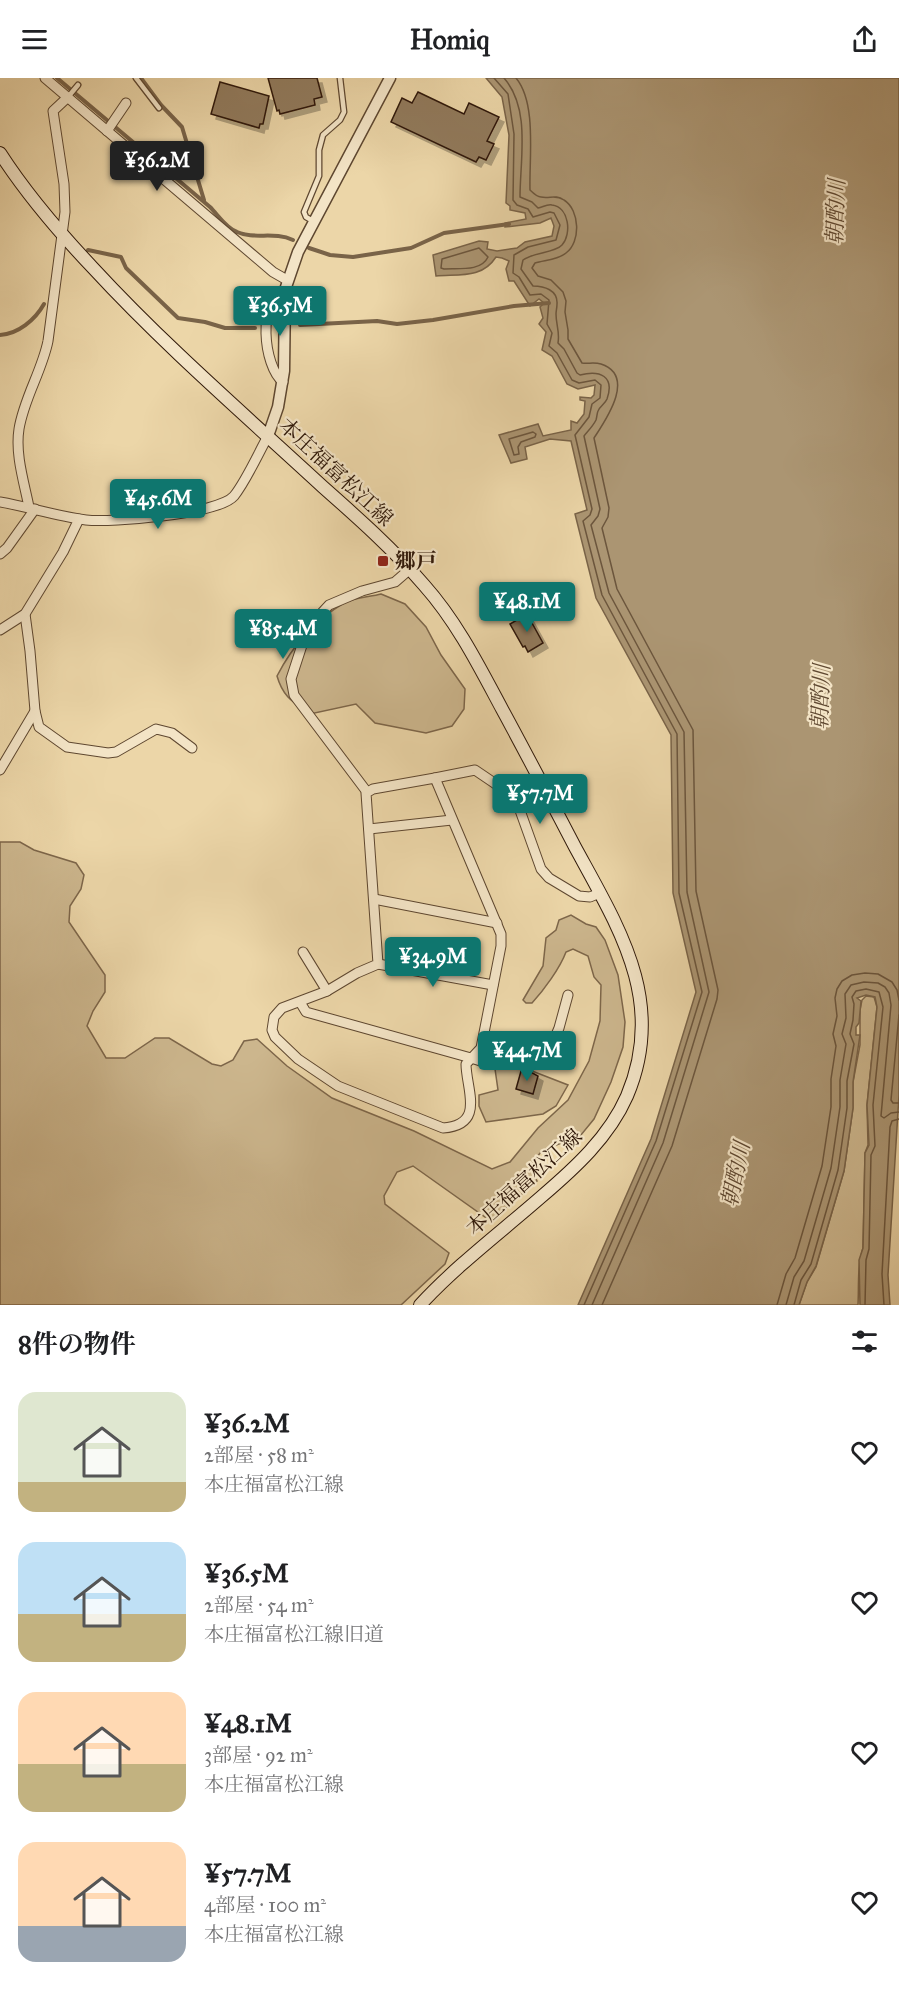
<!DOCTYPE html>
<html lang="ja">
<meta charset="utf-8">
<style>
:root{--surface:#fff;--page:#f2f2f2;--text:#202124;--muted:#757577;--accent:#0f766e}
body{margin:0;font-family:"IM FELL Great Primer","Noto Serif JP",serif;background:var(--page);color:var(--text);height:100vh;display:flex;flex-direction:column;font-size:22px;white-space:nowrap}
*{box-sizing:border-box;margin:0}
p{font-size:20px;color:var(--muted)}
.icon{flex:none;width:33px;height:33px;fill:none;stroke:currentColor;stroke-width:2;stroke-linecap:round;stroke-linejoin:round}
.map{position:relative;height:1227px;overflow:hidden}
.drawer{display:flex;flex-direction:column;background:var(--surface);flex:1}
.drawer>*{flex:none}
.price{position:absolute;translate:-50% -51px;padding:0 14px;border-radius:6px;background:var(--accent);color:#fff;font-size:20px;line-height:39px;filter:drop-shadow(0 2px 3px #0008)}
.price::after{content:'';position:absolute;left:50%;top:36px;width:18px;height:14px;margin-left:-9px;background:inherit;clip-path:polygon(0 0,100% 0,50% 100%)}
.price.active{background:#222;color:#fff}
ul{padding:0;list-style:none}
li{display:flex;align-items:center;gap:18px;height:150px;padding:0 18px}
li span{display:grid;place-items:center;flex:none;width:168px;height:120px;border-radius:18px;color:#555}
li>.icon{margin-inline-start:auto}
span .icon{width:72px;height:72px;fill:#fffc;stroke-width:1}
li b{font-size:26px}
h2{display:flex;justify-content:space-between;align-items:center;height:72px;padding:0 18px;font-size:26px}
header{display:flex;justify-content:space-between;align-items:center;height:78px;padding:0 18px;background:var(--surface);font-size:27px;font-weight:700}
.map>svg:first-child{display:block}
</style>
<header><svg class="icon" aria-label="menu" viewBox="0 0 24 24"><path d="M4 6h16M4 12h16M4 18h16"/></svg>Homiq<svg class="icon" aria-label="share" viewBox="0 0 24 24"><path d="M12 15V3M7 8l5-5 5 5M5 13v7h14v-7"/></svg></header>
<div class="map">
<svg width="899" height="1227" viewBox="0 0 899 1227">
<defs>
<filter id="shadow"><feDropShadow dx="5" dy="5" stdDeviation="0" flood-color="#0004"/></filter>
</defs>
<rect width="100%" height="100%" fill="#ecd6a8"/>
<filter id="stains"><feTurbulence type="fractalNoise" baseFrequency=".00333" numOctaves="4"/><feColorMatrix values="0 0 0 0 .2 0 0 0 0 .09 0 0 0 0 .02 0 0 0 .5 -.17"/></filter>
<radialGradient id="worn" r=".72"><stop offset=".6" stop-color="#630" stop-opacity="0"/><stop offset="1" stop-color="#630" stop-opacity=".3"/></radialGradient>
<g fill="#ccb68d" stroke="#7d664a" stroke-width="1.5">
<path d="M381,516L405,526L426,549L441,577L465,611L464,631L452,648L426,655L375,645L356,626L310,636C293,624 283,619 277,598C292,569 315,542 344,525C354,519 370,519 381,516Z"/>
<path d="M0,764H20L34,772L76,785L84,797L81,811L70,828L69,844L105,897V914L93,933L87,948L106,980H125L155,960H169L212,986L221,988L233,982L244,963L257,961L287,988L332,1020L414,1053L492,1091L510,1084L538,1050L568,1022L589,983L600,943L601,907L594,899L588,878L573,871L566,874C560,890 544,912 532,925H526L523,922L543,888L546,860L556,852L559,842L571,837L586,846L596,849L605,862L618,897L625,944L623,969L611,1004L594,1041L581,1057L542,1073L530,1087L537,1103L494,1140L485,1139L413,1088L397,1094L384,1118L385,1126L449,1175L445,1186L401,1227H0Z"/>
<path d="M866,918L874,919L877,929L867,1027L868,1067L865,1075L863,1170C857,1188 859,1208 858,1227H799L807,1204L816,1189L844,1093L853,1030V1004L860,967V932L862,922Z"/>
<polygon points="510,989 527,991 568,1007 556,1028 543,1036 486,1044 479,1028 479,1017 498,1012 495,991"/>
</g>
<path fill="#ab9572" stroke="#796348" stroke-width="1.5" d="M486,0H899V1017L888,1197L890,1227H860L859,1182L863,1170L865,1075L869,1067L867,1027L877,929L875,919L866,917L857,920L861,923L859,945L856,949V957H860L853,1004V1030L844,1093L816,1188L807,1204L799,1227H578L651,1061L696,914L673,815L671,657L596,520L575,436L587,432L571,363L550,361L525,369L527,381L511,385L499,357L538,346L543,358L571,352V343L577,345L584,336L585,323L580,322V319L591,320L594,317L595,307L578,311L567,306L552,278L542,272L546,254L539,246L543,240L540,229L544,225L539,221L530,228L514,203H509L506,191L509,183L502,180L496,179C482,201 459,196 436,198L433,177L479,163L488,164L487,171L497,173L517,170L525,164L552,158L554,148L551,140L540,145L505,149V145L526,141L525,135L510,132V128L506,125L509,57L502,19Z"/>
<g fill="none" stroke-linecap="round" stroke-linejoin="round">
<g stroke="#6c563d" stroke-width="1.5">
<polyline points="494,0 508,16 514,56 513,122 517,127 528,131 533,139 550,134 554,135 560,147 556,162 528,169 514,177 513,195 519,199 530,217 541,216 549,222 547,246 552,255 549,268 557,275 572,302 579,305 595,302 601,307 600,320 592,326 589,339 575,357 592,431 590,437 583,443 602,517 677,656 679,815 702,914 656,1063 584,1227"/>
<path d="M504,0C531,31 520,81 520,119L532,124L538,130C543,129 547,126 552,127C569,129 572,156 562,167C555,175 534,174 523,182L521,191L533,208C544,208 558,212 557,226C557,230 556,233 556,236C556,247 560,254 558,265L564,271L577,295L580,297C600,292 615,298 607,321C605,326 600,328 598,333C597,335 597,339 596,342C593,348 588,353 584,358L600,431L598,438L591,447L609,515L684,654L687,814L709,914L663,1065L592,1227"/>
<path d="M516,0C537,25 529,81 530,112C532,114 538,119 541,119C550,121 555,116 564,122C580,132 581,164 566,175C558,182 545,182 535,185L532,190L538,198L551,202L563,214L566,223L565,234L568,252V261L582,285C588,286 594,284 601,286C637,298 605,343 594,360L609,430L608,439L602,450L617,511L693,652L696,813L718,912L717,921L672,1068L602,1227"/>
<path d="M479,170L488,179C481,194 458,190 444,191L441,190L442,181Z"/>
<polygon points="533,354 536,356 535,359 521,364 518,369 519,376 514,377 509,361"/>
<polyline points="899,937 891,1022 893,1025 899,1025"/>
<polyline points="777,1227 786,1196 795,1180 822,1088 831,1029 831,1001 836,968 833,956 837,938 835,920 837,911 842,903 852,897 865,895 878,896 892,904 897,912 899,922"/>
<polyline points="786,1227 794,1199 804,1183 831,1090 840,1029 840,1002 846,966 842,956 846,940 845,916 851,907 864,904 878,905 885,909 889,915 891,927 881,1038 884,1040 891,1035 899,1034"/>
<polyline points="794,1227 801,1202 811,1186 838,1092 847,1030 847,1003 854,966 850,956 853,942 854,926 852,919 856,913 866,911 879,914 883,929 873,1027 875,1068 871,1077 869,1171 866,1182 865,1227"/>
<polyline points="884,1227 882,1196 890,1049 892,1043 899,1041"/>
</g>
<g stroke="#796348" stroke-width="4">
<path d="M57,0L210,129C218,137 226,150 237,154C255,162 274,153 293,162"/>
<polyline points="141,0 161,27 182,49 204,122"/>
<polyline points="309,170 330,177 353,179 411,170 444,155 509,146"/>
<polyline points="88,172 121,179 126,190 178,240 205,244 225,250 255,250"/>
<polyline points="300,247 377,243 397,246 433,242 514,228 549,225"/>
<path d="M0,257C18,256 35,242 44,226"/>
</g>
</g>
<g fill="#917a5b" stroke="#2e1708" stroke-width="1.5" filter="url(#shadow)">
<polygon points="268,0 317,0 322,19 314,21 315,27 280,36 279,32 277,33"/>
<polygon points="220,4 269,18 263,46 260,46 259,50 211,36"/>
<polygon points="418,14 464,36 469,25 499,39 487,63 494,66 486,82 479,79 476,84 391,44 402,20 412,25"/>
<polygon points="527,536 543,565 528,574 525,568 523,569 510,546"/>
<polygon points="527,992 538,998 533,1016 516,1011 521,993 526,994"/>
</g>
<g fill="none" stroke-linecap="round" stroke-linejoin="round">
<defs>
<g id="service">
<polyline points="136,0 159,30"/>
<polyline points="68,19 78,7"/>
<polyline points="313,143 306,139 304,134 319,98 319,72 323,57 340,42 344,34 340,0"/>
</g>
<g id="minor">
<polyline points="45,0 273,194 287,202"/>
<polyline points="107,53 126,25"/>
<path d="M283,304C263,288 257,221 285,212"/>
<path d="M0,424C29,429 56,438 86,442C111,445 219,436 234,418C246,403 258,376 268,358"/>
<path d="M29,429C24,404 15,376 19,351C24,320 42,293 48,263L65,134L64,106L53,33L68,19"/>
<polyline points="0,476 7,470 35,431"/>
<polyline points="25,536 30,573 35,633 39,649 67,669 108,675 116,674 156,651 172,655 192,670"/>
<polyline points="0,552 25,536 63,474 79,441"/>
<polyline points="0,692 35,633"/>
<path d="M435,700L501,856V868L481,970L466,986C466,1011 486,1047 443,1050L338,1008L298,981L275,959L272,952L274,939L282,930L327,913L357,895L378,886L366,715L373,711Z"/>
<polyline points="435,700 475,692 506,713 517,724 541,791 549,800 579,818 590,819 600,815"/>
<polyline points="367,714 294,617 291,601 305,558 316,541 329,527 362,513 395,504 410,491"/>
<polyline points="369,751 452,742"/>
<polyline points="374,821 497,845"/>
<polyline points="303,874 327,913"/>
<polyline points="378,886 493,907"/>
<polyline points="300,924 306,934 471,980 490,986 511,984 528,988 545,983 559,950 568,917"/>
</g>
<polyline id="tertiary" points="268,358 278,329 284,293 285,212 298,174 390,0"/>
<path id="secondary" d="M0,75C27,117 59,154 93,190C165,268 245,337 323,409C358,440 393,471 424,507C457,544 479,588 502,631C527,677 551,723 575,769C619,850 667,924 627,1018C609,1059 575,1090 541,1119C501,1154 457,1187 420,1227"/>
</defs>
<use href="#service" stroke="#5e4730" stroke-width="7"/>
<use href="#minor" stroke="#5e4730" stroke-width="11"/>
<use href="#tertiary" stroke="#5e4730" stroke-width="13"/>
<use href="#secondary" stroke="#2e1708" stroke-width="14"/>
<use href="#service" stroke="#f3e4c6" stroke-width="4.5"/>
<use href="#minor" stroke="#f3e4c6" stroke-width="9"/>
<use href="#tertiary" stroke="#f3e4c6" stroke-width="10"/>
<use href="#secondary" stroke="#f3e4c6" stroke-width="12"/>
</g>
<rect fill="#8f2418" stroke="#f3e4c6" stroke-width="2" x="377" y="477" width="12" height="12" rx="3"/>
<g text-anchor="middle" stroke-width="4.5" stroke-linejoin="round" paint-order="stroke">
<g font-size="21" fill="#2e1708" stroke="#f3e4c6">
<text transform="translate(336 394) rotate(43)" y="7">本庄福富松江線</text>
<text transform="translate(524 1104) rotate(-42)" y="7">本庄福富松江線</text>
</g>
<g font-size="21" font-weight="bold" fill="#2e1708" stroke="#f3e4c6" text-anchor="start">
<text x="395" y="490">郷戸</text>
</g>
<g font-size="22" font-style="italic" fill="#604932" stroke="#f3e4c6">
<text transform="translate(835 134) rotate(-88)" y="8">朝酌川</text>
<text transform="translate(820 619) rotate(-88)" y="8">朝酌川</text>
<text transform="translate(735 1096) rotate(-78)" y="8">朝酌川</text>
</g>
</g>
<rect width="100%" height="100%" filter="url(#stains)"/>
<rect width="100%" height="100%" fill="url(#worn)"/>
</svg>
<b class="price active" style="left:157px;top:114px">¥36.2M</b>
<b class="price" style="left:280px;top:259px">¥36.5M</b>
<b class="price" style="left:158px;top:452px">¥45.6M</b>
<b class="price" style="left:527px;top:555px">¥48.1M</b>
<b class="price" style="left:283px;top:582px">¥85.4M</b>
<b class="price" style="left:540px;top:747px">¥57.7M</b>
<b class="price" style="left:433px;top:910px">¥34.9M</b>
<b class="price" style="left:527px;top:1004px">¥44.7M</b>
</div>
<section class="drawer">
<h2>8件の物件<svg class="icon" aria-label="filters" viewBox="0 0 24 24"><path d="M4 7h16M4 17h16"/><circle cx="9" cy="7" r="2"/><circle cx="15" cy="17" r="2"/></svg></h2>
<ul>
<li><span style="background:linear-gradient(#dfe7d0 75%,#c2b280 0)"><svg class="icon" aria-label="home" viewBox="0 0 24 24"><path d="M3 11l9-7 9 7M6 9v11h12V9"/></svg></span><div><b>¥36.2M</b><p>2部屋 · 58 m²</p><p>本庄福富松江線</p></div><svg class="icon" aria-label="heart" viewBox="0 0 24 24"><path d="M12 20l-8-8c-3-5 5-10 8-4 3-6 11-1 8 4z"/></svg></li>
<li><span style="background:linear-gradient(#bfe0f5 60%,#c2b280 0)"><svg class="icon" aria-label="home" viewBox="0 0 24 24"><path d="M3 11l9-7 9 7M6 9v11h12V9"/></svg></span><div><b>¥36.5M</b><p>2部屋 · 54 m²</p><p>本庄福富松江線旧道</p></div><svg class="icon" aria-label="heart" viewBox="0 0 24 24"><path d="M12 20l-8-8c-3-5 5-10 8-4 3-6 11-1 8 4z"/></svg></li>
<li><span style="background:linear-gradient(#ffd9b3 60%,#c2b280 0)"><svg class="icon" aria-label="home" viewBox="0 0 24 24"><path d="M3 11l9-7 9 7M6 9v11h12V9"/></svg></span><div><b>¥48.1M</b><p>3部屋 · 92 m²</p><p>本庄福富松江線</p></div><svg class="icon" aria-label="heart" viewBox="0 0 24 24"><path d="M12 20l-8-8c-3-5 5-10 8-4 3-6 11-1 8 4z"/></svg></li>
<li><span style="background:linear-gradient(#ffd9b3 70%,#9aa5b1 0)"><svg class="icon" aria-label="home" viewBox="0 0 24 24"><path d="M3 11l9-7 9 7M6 9v11h12V9"/></svg></span><div><b>¥57.7M</b><p>4部屋 · 100 m²</p><p>本庄福富松江線</p></div><svg class="icon" aria-label="heart" viewBox="0 0 24 24"><path d="M12 20l-8-8c-3-5 5-10 8-4 3-6 11-1 8 4z"/></svg></li>
</ul>
</section>
